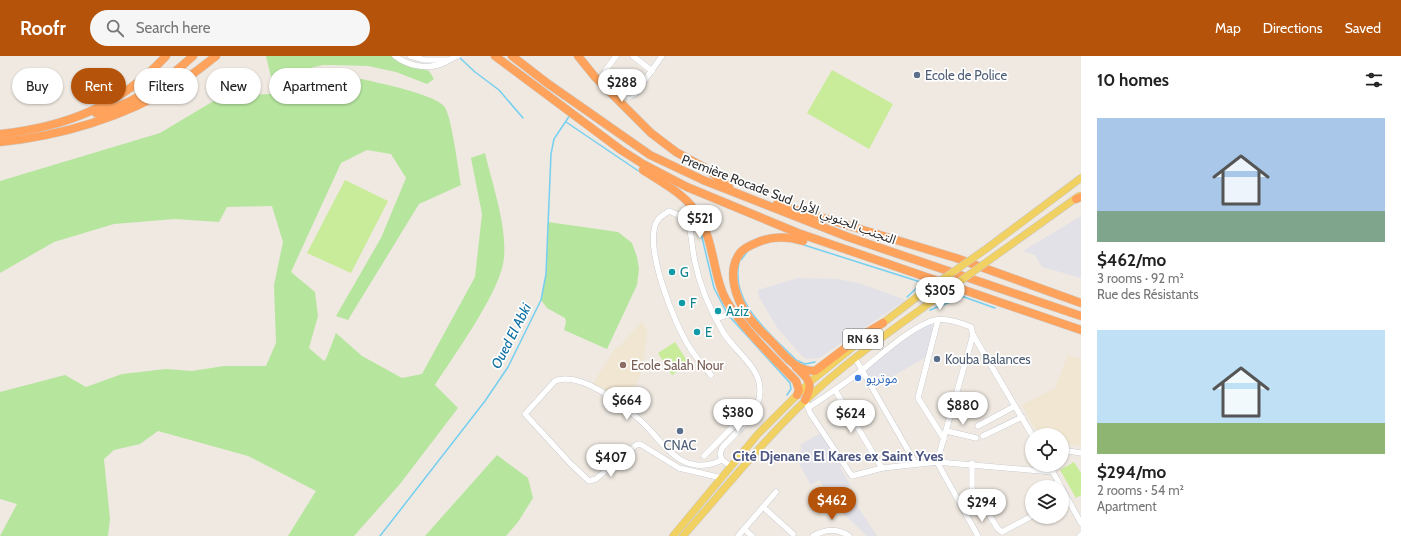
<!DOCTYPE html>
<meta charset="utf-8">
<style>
:root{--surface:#fff;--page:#f6f6f6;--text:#222;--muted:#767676;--accent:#b45309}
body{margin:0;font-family:Cabin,"Noto Sans Arabic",sans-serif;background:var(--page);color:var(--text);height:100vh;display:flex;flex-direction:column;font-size:15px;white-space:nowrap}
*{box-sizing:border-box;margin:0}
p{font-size:13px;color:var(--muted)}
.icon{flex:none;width:22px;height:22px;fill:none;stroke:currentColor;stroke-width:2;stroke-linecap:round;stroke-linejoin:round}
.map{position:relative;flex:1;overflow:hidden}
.drawer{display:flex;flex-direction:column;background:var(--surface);width:320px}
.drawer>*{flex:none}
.hud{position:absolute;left:12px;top:12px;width:380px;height:36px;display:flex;gap:8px}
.fabs{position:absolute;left:1025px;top:372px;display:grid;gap:8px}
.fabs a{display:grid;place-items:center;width:44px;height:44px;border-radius:50%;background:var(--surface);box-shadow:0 1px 3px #0004;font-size:20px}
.price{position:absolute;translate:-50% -34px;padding:0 9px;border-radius:14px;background:#fff;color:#222;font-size:13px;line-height:26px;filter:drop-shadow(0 1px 2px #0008)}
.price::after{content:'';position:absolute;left:50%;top:24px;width:12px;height:9px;margin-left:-6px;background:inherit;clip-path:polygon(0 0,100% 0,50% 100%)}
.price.selected{background:var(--accent);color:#fff}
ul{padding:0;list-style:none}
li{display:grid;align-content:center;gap:8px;height:212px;padding:0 16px}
li span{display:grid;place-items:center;height:124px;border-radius:0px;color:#555}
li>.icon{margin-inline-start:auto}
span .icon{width:72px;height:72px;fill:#fffc;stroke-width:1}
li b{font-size:17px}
h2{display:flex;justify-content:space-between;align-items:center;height:48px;padding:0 16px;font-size:17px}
.pill{padding:0 14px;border-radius:18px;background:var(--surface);box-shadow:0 1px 3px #0004;font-size:14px;line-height:36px}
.pill.selected{background:var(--accent);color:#fff}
header{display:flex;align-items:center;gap:24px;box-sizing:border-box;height:56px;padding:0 20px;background:var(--accent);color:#fff}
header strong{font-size:19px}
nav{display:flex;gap:22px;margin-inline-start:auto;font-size:14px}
.search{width:280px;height:36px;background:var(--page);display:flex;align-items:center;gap:10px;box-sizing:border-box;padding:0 14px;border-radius:22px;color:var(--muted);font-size:15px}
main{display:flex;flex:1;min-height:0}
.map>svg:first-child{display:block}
</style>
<header>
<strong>Roofr</strong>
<div class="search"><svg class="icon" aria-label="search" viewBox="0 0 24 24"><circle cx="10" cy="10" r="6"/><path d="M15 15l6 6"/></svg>Search here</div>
<nav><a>Map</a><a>Directions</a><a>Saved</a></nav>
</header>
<main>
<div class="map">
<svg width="1081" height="480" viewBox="0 0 1081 480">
<rect width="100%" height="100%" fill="#efe9e1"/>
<g fill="#e3e1e8">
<polygon points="1081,160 1081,222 1042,211 1035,199 1023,195"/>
<polygon points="798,222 836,223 859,227 906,244 819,302 807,303 802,300 778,273 759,241 758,234"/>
<polygon points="929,266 934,272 926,301 873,332 863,314"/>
<polygon points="822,376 843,409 840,411 851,430 845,431 877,480 867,480 842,456 819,424 811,429 794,399 802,393 800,389"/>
</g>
<g fill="#f0e6d1">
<polygon points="642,265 648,277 645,283 647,284 640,319 627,348 592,329 616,291 619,291"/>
<polygon points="1068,299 1081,303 1081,390 1074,389 1062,385 1062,379 1047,379 1038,375 1032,368 1022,349 1055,332"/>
</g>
<g fill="#b6e59e">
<polygon points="266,0 393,0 407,8 429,15 434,23 427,28 396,16 368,10 333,9 323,9 271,21"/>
<path d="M362,23C382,28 430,37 444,50C452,60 458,114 461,129L419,148L348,264L336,260L381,182L406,122L391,98L367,94L341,107L291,216L315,236L318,260L309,292L324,305L326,303L336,277L362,300L402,322L422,318L475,221L482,158L471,102L485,97C492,127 507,170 504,201C502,234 454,299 435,329L458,352L400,428L354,480H288L316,435L248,400L158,375L140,388L114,394L104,403L110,463L108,480H0L17,448L0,443V336L65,319L86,331L122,318L166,313L192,315L224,310H266L276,287L274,229L283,186L272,150L227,151L219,166L175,163L114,168L54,186L0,217V125L160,77L222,40L270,38L318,24Z"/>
<polygon points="548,166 618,176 632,187 637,201 639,213 637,229 607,293 564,274 566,266 565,262 547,252 541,244 546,218"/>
<polygon points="497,399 528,422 533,442 518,466 506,480 425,480"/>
</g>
<g fill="#c9ec9a">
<polygon points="832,14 893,48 869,93 807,57"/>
<polygon points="345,124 388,145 351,217 307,197"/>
<polygon points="675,286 689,308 672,319 658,297"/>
<polygon points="1074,406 1081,417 1081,439 1076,442 1060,414"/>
</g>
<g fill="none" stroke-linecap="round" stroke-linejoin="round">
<g stroke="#75cff0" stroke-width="1.5">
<polyline points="459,1 475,16 499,34 523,62"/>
<polyline points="566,66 640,116"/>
<polyline points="696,163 701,177 714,232 727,257"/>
<polyline points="804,189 930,229"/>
<polyline points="741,204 747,196"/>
<path d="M739,207C730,248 771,278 796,304L805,308L815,306"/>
<polyline points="935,231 943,234"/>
<polyline points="950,236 995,252"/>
<polyline points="907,241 922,227"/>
<polyline points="930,254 955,244 960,240"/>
<polyline points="730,261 790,327 791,333 787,339"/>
<polyline points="380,480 485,345 508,311 541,244 546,218 551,98 554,83 570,59"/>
</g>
<defs>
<g id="minor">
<path d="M395,0C407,9 423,13 438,9C445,7 451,2 458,0"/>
<polyline points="410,0 425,4 447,4"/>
<polyline points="616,0 605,15 605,22 629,41 635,38 662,0"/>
<polyline points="633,0 652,15"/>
<polyline points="716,263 729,258 736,260"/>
<polyline points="938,264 918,342 944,383"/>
<polyline points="973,279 937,406 978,480"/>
<polyline points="855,302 916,408"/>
<path d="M711,319C704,310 696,302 690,292C675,270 643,190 657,165C660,160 665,158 669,155L683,161L688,166C692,179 692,193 695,206C700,231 710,254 723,276C734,295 761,311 760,335C760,358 736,376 722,392L720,398L722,404L732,411"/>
<polyline points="835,334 882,412"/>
<polyline points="807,348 810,357 852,420 882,412 937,406 1053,416"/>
<path d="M808,352C826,340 844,328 861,315C881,299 905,276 929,266C941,260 959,266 971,271L973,279L1032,379"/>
<polyline points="978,370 1015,350"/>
<polyline points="947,375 976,382"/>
<polyline points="983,380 1022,361"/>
<polyline points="1062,394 1081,397"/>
<polyline points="704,400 757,346"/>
<path d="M722,404C681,423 665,387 641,365C623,348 580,315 555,325L525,358L570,407L589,425L596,423L636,389L640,388L679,412L722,422"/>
<polyline points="972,407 972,432 998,473 1002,476 1032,460"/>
<polyline points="1049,409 1081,467"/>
<polyline points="763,451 793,478"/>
<polyline points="744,473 752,480"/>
<polyline points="738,480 776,436"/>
<path d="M813,480C826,473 837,472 849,480"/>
<polyline points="1080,480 1081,479"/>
</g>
<g id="major">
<polyline points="986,193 1081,122"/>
<polyline points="995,200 1079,140"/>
<polyline points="879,270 917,241"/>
<polyline points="673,480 758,378 810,326 858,287"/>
<path d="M683,480C723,435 761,387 805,345C843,308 888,277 931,246"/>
</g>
<g id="highway">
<polyline points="495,0 621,94 643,108 687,131 798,177 1081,274"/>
<polyline points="512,0 547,27 650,99 703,124 848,181 1081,260"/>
<polyline points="578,0 595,21 651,77 676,96 707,113 729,131"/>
<path d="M96,57C132,50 167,24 193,0"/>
<path d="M0,78C66,71 120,50 166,0"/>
<path d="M0,86C61,80 124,61 176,29C190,21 203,10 216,0"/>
<path d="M643,114C684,140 701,148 712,197C716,213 718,230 726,244C744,274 772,300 796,325L799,334L797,339"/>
<polyline points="1076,143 1081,141"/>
<polyline points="777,148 956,202 1081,247"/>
<path d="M803,185C787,180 771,180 756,187C751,189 743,193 740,197C726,216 736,243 748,260C754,269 763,277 771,285C784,298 794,315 815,315L861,280L883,267"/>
<path d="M796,311C809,324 814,326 805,344"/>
</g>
</defs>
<use href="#minor" stroke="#b4b7c1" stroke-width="6"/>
<use href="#major" stroke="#c9c9c9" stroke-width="8"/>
<use href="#highway" stroke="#c9c9c9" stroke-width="9"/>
<use href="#minor" stroke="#fff" stroke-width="5.5"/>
<use href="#major" stroke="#f2d163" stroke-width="7"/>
<use href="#highway" stroke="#ffa35c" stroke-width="8"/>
<defs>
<g id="major-bridge">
<polyline points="917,241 986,193"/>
<polyline points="931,246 995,200"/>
</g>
</defs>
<use href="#major-bridge" stroke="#c9c9c9" stroke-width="8" stroke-linecap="butt"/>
<use href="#major-bridge" stroke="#f2d163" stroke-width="7"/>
</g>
<g fill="#5c6f8a" stroke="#fff" stroke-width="1.5">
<circle cx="917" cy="19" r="4"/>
<circle cx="937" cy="303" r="4"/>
<circle cx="680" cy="375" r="4"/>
</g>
<g fill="#0f9aa8" stroke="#fff" stroke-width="1.5">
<circle cx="672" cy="216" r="4"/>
<circle cx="682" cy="247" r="4"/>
<circle cx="718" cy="255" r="4"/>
<circle cx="697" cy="276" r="4"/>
</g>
<circle fill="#8d6e63" stroke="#fff" stroke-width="1.5" cx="623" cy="309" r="4"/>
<circle fill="#3f7fe0" stroke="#fff" stroke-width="1.5" cx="858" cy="322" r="4"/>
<g text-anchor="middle" stroke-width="3.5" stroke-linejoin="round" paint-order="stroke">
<rect fill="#fff" stroke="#6d6d6d" stroke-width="1" x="843" y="273" width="40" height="20" rx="3"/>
<g font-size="12" font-weight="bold" fill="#2e2e2e">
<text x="863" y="287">RN 63</text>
</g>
<g font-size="13" fill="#4e5e75" stroke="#fff" text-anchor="start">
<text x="925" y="24">Ecole de Police</text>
<text x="945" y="308">Kouba Balances</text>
<text x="680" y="394" text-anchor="middle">CNAC</text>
</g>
<g font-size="13" fill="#2e2e2e" stroke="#fff">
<text transform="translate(789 143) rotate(21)" y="5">Première Rocade Sud التجنب الجنوبي الأول</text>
</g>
<g font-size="13" fill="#0d838f" stroke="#fff" text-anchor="start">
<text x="680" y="221">G</text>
<text x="690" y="252">F</text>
<text x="726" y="260">Aziz</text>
<text x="705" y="281">E</text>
</g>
<g font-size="13" fill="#785e54" stroke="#fff" text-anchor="start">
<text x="631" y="314">Ecole Salah Nour</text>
</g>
<g font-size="13" fill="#366cbe" stroke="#fff" text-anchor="start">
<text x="866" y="327">موتريو</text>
</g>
<g font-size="14" font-style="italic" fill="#0d6fa3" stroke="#fff">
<text transform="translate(511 280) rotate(-63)" y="5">Oued El Abki</text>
</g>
<g font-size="14" font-weight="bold" fill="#4d5680" stroke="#fff">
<text x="838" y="405">Cité Djenane El Kares ex Saint Yves</text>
</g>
</g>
</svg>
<div class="fabs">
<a><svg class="icon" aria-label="locate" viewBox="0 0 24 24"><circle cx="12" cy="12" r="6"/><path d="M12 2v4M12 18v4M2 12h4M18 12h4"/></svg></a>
<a><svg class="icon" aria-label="layers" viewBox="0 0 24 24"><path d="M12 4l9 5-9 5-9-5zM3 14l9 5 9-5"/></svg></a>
</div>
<b class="price" style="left:622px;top:47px">$288</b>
<b class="price" style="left:700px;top:183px">$521</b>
<b class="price" style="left:940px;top:255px">$305</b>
<b class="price" style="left:627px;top:365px">$664</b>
<b class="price" style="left:963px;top:370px">$880</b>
<b class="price" style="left:738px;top:377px">$380</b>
<b class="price" style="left:851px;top:378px">$624</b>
<b class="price" style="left:611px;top:422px">$407</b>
<b class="price selected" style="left:832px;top:465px">$462</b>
<b class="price" style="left:982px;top:467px">$294</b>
<div class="hud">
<a class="pill">Buy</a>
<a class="pill selected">Rent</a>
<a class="pill">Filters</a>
<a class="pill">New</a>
<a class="pill">Apartment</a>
</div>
</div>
<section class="drawer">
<h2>10 homes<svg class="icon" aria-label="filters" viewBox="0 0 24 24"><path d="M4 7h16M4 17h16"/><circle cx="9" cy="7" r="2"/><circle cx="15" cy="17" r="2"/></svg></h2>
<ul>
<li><span style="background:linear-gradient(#a9c7e8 75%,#7fa58c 0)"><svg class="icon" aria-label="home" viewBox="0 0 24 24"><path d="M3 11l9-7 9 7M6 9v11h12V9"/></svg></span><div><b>$462/mo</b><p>3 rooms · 92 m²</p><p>Rue des Résistants</p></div></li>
<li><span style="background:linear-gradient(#bfe0f5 75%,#8fb573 0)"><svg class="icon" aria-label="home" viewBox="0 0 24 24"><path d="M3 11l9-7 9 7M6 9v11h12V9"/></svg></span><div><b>$294/mo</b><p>2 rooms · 54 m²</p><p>Apartment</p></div></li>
</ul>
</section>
</main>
